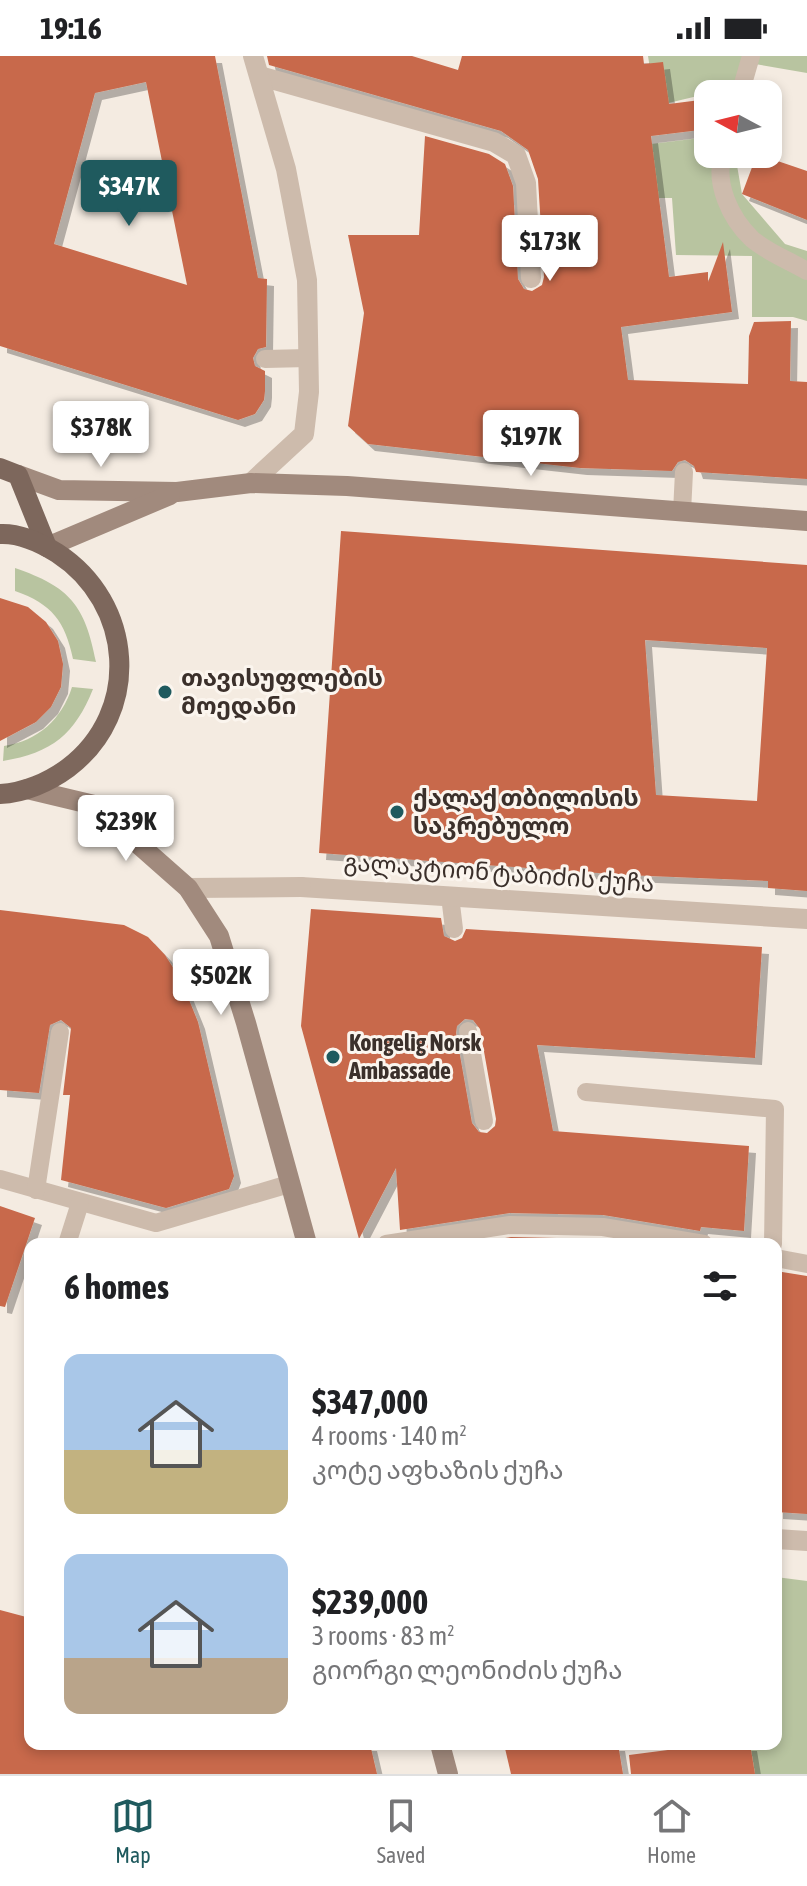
<!DOCTYPE html>
<meta charset="utf-8">
<style>
:root{--surface:#fff;--page:#f2f2f2;--text:#202124;--muted:#757577;--line:#e0e0e0;--accent:#1f5a5e}
body{margin:0;font-family:"Asap Condensed","Noto Sans Georgian",sans-serif;background:var(--page);color:var(--text);height:100vh;display:flex;flex-direction:column;font-size:30px;white-space:nowrap}
*{box-sizing:border-box;margin:0}
p{font-size:26px;color:var(--muted)}
.icon{flex:none;width:44px;height:44px;fill:none;stroke:currentColor;stroke-width:2;stroke-linecap:round;stroke-linejoin:round}
.map{position:relative;flex:1;overflow:hidden}
.side{position:absolute;left:24px;top:1182px;width:758px;height:512px;display:flex;flex-direction:column;background:var(--surface);border-radius:16px;box-shadow:0 4px 12px #0003}
.side>*{flex:none}
.needle{width:52px;rotate:277deg}
.controls{position:absolute;left:694px;top:24px;display:grid;gap:16px}
.controls a{display:grid;place-items:center;width:88px;height:88px;border-radius:16px;background:var(--surface);box-shadow:0 4px 12px #0003;font-size:40px}
.price{position:absolute;translate:-50% -68px;padding:0 18px;border-radius:8px;background:#fff;color:#222;font-size:26px;line-height:52px;filter:drop-shadow(0 2px 4px #0008)}
.price::after{content:'';position:absolute;left:50%;top:48px;width:24px;height:18px;margin-left:-12px;background:inherit;clip-path:polygon(0 0,100% 0,50% 100%)}
.price.active{background:var(--accent);color:#fff}
ul{padding:0;list-style:none}
li{display:flex;align-items:center;gap:24px;height:200px;padding:0 40px}
li span{display:grid;place-items:center;flex:none;width:224px;height:160px;border-radius:16px;color:#555}
li>.icon{margin-inline-start:auto}
span .icon{width:96px;height:96px;fill:#fffc;stroke-width:1}
li b{font-size:34px}
h2{display:flex;justify-content:space-between;align-items:center;height:96px;padding:0 40px;font-size:34px}
.status{display:flex;justify-content:space-between;align-items:center;height:56px;padding:0 40px;background:var(--surface);direction:ltr}
.status svg{height:22px;fill:currentColor}
.dock{display:flex;justify-content:space-around;align-items:center;height:112px;border-top:2px solid var(--line);background:var(--surface);font-size:22px;color:var(--muted)}
.dock a{display:grid;justify-items:center;gap:4px}
.dock .active{color:var(--accent)}
.map>svg:first-child{display:block}
</style>
<div class="status"><b>19:16</b><svg viewBox="0 0 49 12"><path d="M0 12V9h3v3zM5 12V6h3v6zM10 12V3h3v9zM15 12V0h3v12zM26 1h20v11H26zM47 4h2v5h-2z"/></svg></div>
<div class="map">
<svg width="807" height="1718" viewBox="0 0 807 1718">
<defs>
<filter id="shadow"><feDropShadow dx="7" dy="7" stdDeviation="0" flood-color="#0004"/></filter>
</defs>
<rect width="100%" height="100%" fill="#f4ebe1"/>
<g fill="#b8c4a0">
<polygon points="648,0 746,0 735,31 656,50"/>
<polygon points="757,0 807,0 807,17 755,8"/>
<polygon points="708,81 708,98 735,98 742,138 785,188 807,195 807,265 793,261 752,261 752,200 676,199 672,142 643,142 635,90"/>
<path d="M15,512C70,531 85,549 96,606L73,603C65,565 52,548 15,535Z"/>
<path d="M72,631L93,633C75,678 52,697 3,705L4,690C38,685 62,663 72,631Z"/>
<polygon points="776,1521 807,1525 807,1718 755,1718 750,1688 776,1688"/>
</g>
<g fill="#c8694b" fill-rule="evenodd" filter="url(#shadow)">
<path d="M0,0H215L258,222L267,223L266,291L258,293L253,302L255,310L265,315V335L264,344L255,358L238,364L0,290ZM146,26L187,229L54,188L95,37Z"/>
<polygon points="267,0 412,0 458,14 462,0 643,0 644,8 663,6 669,48 708,43 708,73 651,80 669,221 708,216 708,226 723,186 732,256 621,271 628,324 748,328 749,280 754,266 791,265 790,325 807,326 807,423 696,416 694,410 685,404 678,406 672,415 580,412 368,388 348,370 364,257 348,179 419,179 425,80 489,98 505,108 513,130 518,223 524,233 532,235 542,229 544,221 538,123 528,94 501,75 269,9"/>
<polygon points="757,98 807,115 807,164 742,138"/>
<path d="M341,475L807,509V835L768,832V825L626,819L319,797ZM645,584L767,592L757,745L656,739Z"/>
<polygon points="0,542 28,551 46,566 58,585 63,608 61,631 51,651 36,666 0,685"/>
<path d="M311,853L441,862L444,880L455,885L462,882L466,873L762,891L755,1002L537,989L553,1075L749,1090L744,1175L701,1171L700,1175L603,1159L510,1157L400,1174L396,1112L359,1183L301,970ZM465,963L473,964L480,973L496,1063L495,1070L487,1077L479,1076L472,1067L456,977L457,970Z"/>
<polygon points="0,854 124,869 148,881 165,899 181,924 198,966 234,1120 229,1133 166,1152 61,1124 70,1039 63,1039 71,972 61,964 50,969 39,1037 0,1034"/>
<polygon points="0,1150 35,1162 5,1251 0,1250"/>
<polygon points="511,1181 602,1183 632,1188 465,1188"/>
<polygon points="776,1215 807,1220 807,1458 776,1456"/>
<polygon points="0,1554 30,1562 30,1688 370,1688 377,1718 0,1718"/>
<polygon points="504,1688 618,1688 623,1718 511,1718"/>
<polygon points="691,1688 750,1688 755,1718 631,1718 629,1699 691,1691"/>
</g>
<g fill="none" stroke-linecap="round" stroke-linejoin="round">
<g stroke="#cdbbac" stroke-width="18">
<polyline points="740,38 751,0"/>
<path d="M723,98C714,127 730,162 752,183C767,196 790,205 807,215"/>
<polyline points="265,303 308,302"/>
<polyline points="682,456 684,416"/>
<polyline points="450,840 454,873"/>
<polyline points="468,975 484,1065"/>
<polyline points="586,1036 775,1053 773,1188"/>
<polyline points="0,1123 156,1167 289,1128"/>
<polyline points="36,1134 60,976"/>
<polyline points="67,1188 80,1147"/>
<polyline points="386,1188 510,1169 603,1171 704,1188"/>
<polyline points="776,1202 807,1208"/>
</g>
<polyline stroke="#cdbbac" stroke-width="20" points="301,831 807,863"/>
<g stroke="#cdbbac" stroke-width="20">
<polyline points="260,20 494,86 516,99 526,127 531,222"/>
<polyline points="188,832 301,831"/>
<polyline points="776,1483 807,1485"/>
</g>
<polyline stroke="#cdbbac" stroke-width="20" points="251,427 304,378 309,336 307,224 286,113 253,0"/>
<g stroke="#a18a7d" stroke-width="20">
<polyline points="18,419 59,434 177,436 251,427 347,430 807,465"/>
<polyline points="47,491 170,439"/>
<polyline points="27,733 94,749 188,832 219,880 246,967 307,1188"/>
<polyline points="440,1688 448,1718"/>
</g>
<g stroke="#7d675c" stroke-width="20">
<polyline points="0,412 18,419 47,491"/>
<path d="M0,478C20,477 41,487 57,497C134,547 142,656 68,712C49,726 24,737 0,738"/>
</g>
</g>
<g fill="#1f5a5e" stroke="#fbf5ee" stroke-width="3">
<circle cx="165" cy="636" r="8"/>
<circle cx="397" cy="756" r="8"/>
<circle cx="333" cy="1001" r="8"/>
</g>
<g text-anchor="middle" stroke-width="6" stroke-linejoin="round" paint-order="stroke">
<g font-size="24" font-weight="bold" fill="#3b302b" stroke="#fbf5ee" text-anchor="start">
<text x="181" y="630">თავისუფლების<tspan x="181" dy="28">მოედანი</tspan></text>
<text x="413" y="750">ქალაქ თბილისის<tspan x="413" dy="28">საკრებულო</tspan></text>
<text x="349" y="995">Kongelig Norsk<tspan x="349" dy="28">Ambassade</tspan></text>
</g>
<g font-size="24" fill="#3b302b" stroke="#fbf5ee">
<text transform="translate(499 817) rotate(4)" y="8">გალაკტიონ ტაბიძის ქუჩა</text>
</g>
</g>
</svg>
<div class="controls">
<a><svg class="needle" viewBox="-14 -14 28 28"><path d="M0-13l5 13h-10z" fill="#e53935"/><path d="M0 13l5-13h-10z" fill="#757577"/></svg></a>
</div>
<b class="price active" style="left:129px;top:172px">$347K</b>
<b class="price" style="left:550px;top:227px">$173K</b>
<b class="price" style="left:101px;top:413px">$378K</b>
<b class="price" style="left:531px;top:422px">$197K</b>
<b class="price" style="left:126px;top:807px">$239K</b>
<b class="price" style="left:221px;top:961px">$502K</b>
<section class="side">
<h2>6 homes<svg class="icon" aria-label="filters" viewBox="0 0 24 24"><path d="M4 7h16M4 17h16"/><circle cx="9" cy="7" r="2"/><circle cx="15" cy="17" r="2"/></svg></h2>
<ul>
<li><span style="background:linear-gradient(#a9c7e8 60%,#c2b280 0)"><svg class="icon" aria-label="home" viewBox="0 0 24 24"><path d="M3 11l9-7 9 7M6 9v11h12V9"/></svg></span><div><b>$347,000</b><p>4 rooms · 140 m²</p><p>კოტე აფხაზის ქუჩა</p></div></li>
<li><span style="background:linear-gradient(#a9c7e8 65%,#b9a48a 0)"><svg class="icon" aria-label="home" viewBox="0 0 24 24"><path d="M3 11l9-7 9 7M6 9v11h12V9"/></svg></span><div><b>$239,000</b><p>3 rooms · 83 m²</p><p>გიორგი ლეონიძის ქუჩა</p></div></li>
</ul>
</section>
</div>
<nav class="dock">
<a class="active"><svg class="icon" aria-label="map" viewBox="0 0 24 24"><path d="M3 6l6-2 6 2 6-2v14l-6 2-6-2-6 2zM9 4v14M15 6v14"/></svg>Map</a>
<a><svg class="icon" aria-label="saved" viewBox="0 0 24 24"><path d="M7 4h10v16l-5-4-5 4z"/></svg>Saved</a>
<a><svg class="icon" aria-label="home" viewBox="0 0 24 24"><path d="M3 11l9-7 9 7M6 9v11h12V9"/></svg>Home</a>
</nav>
